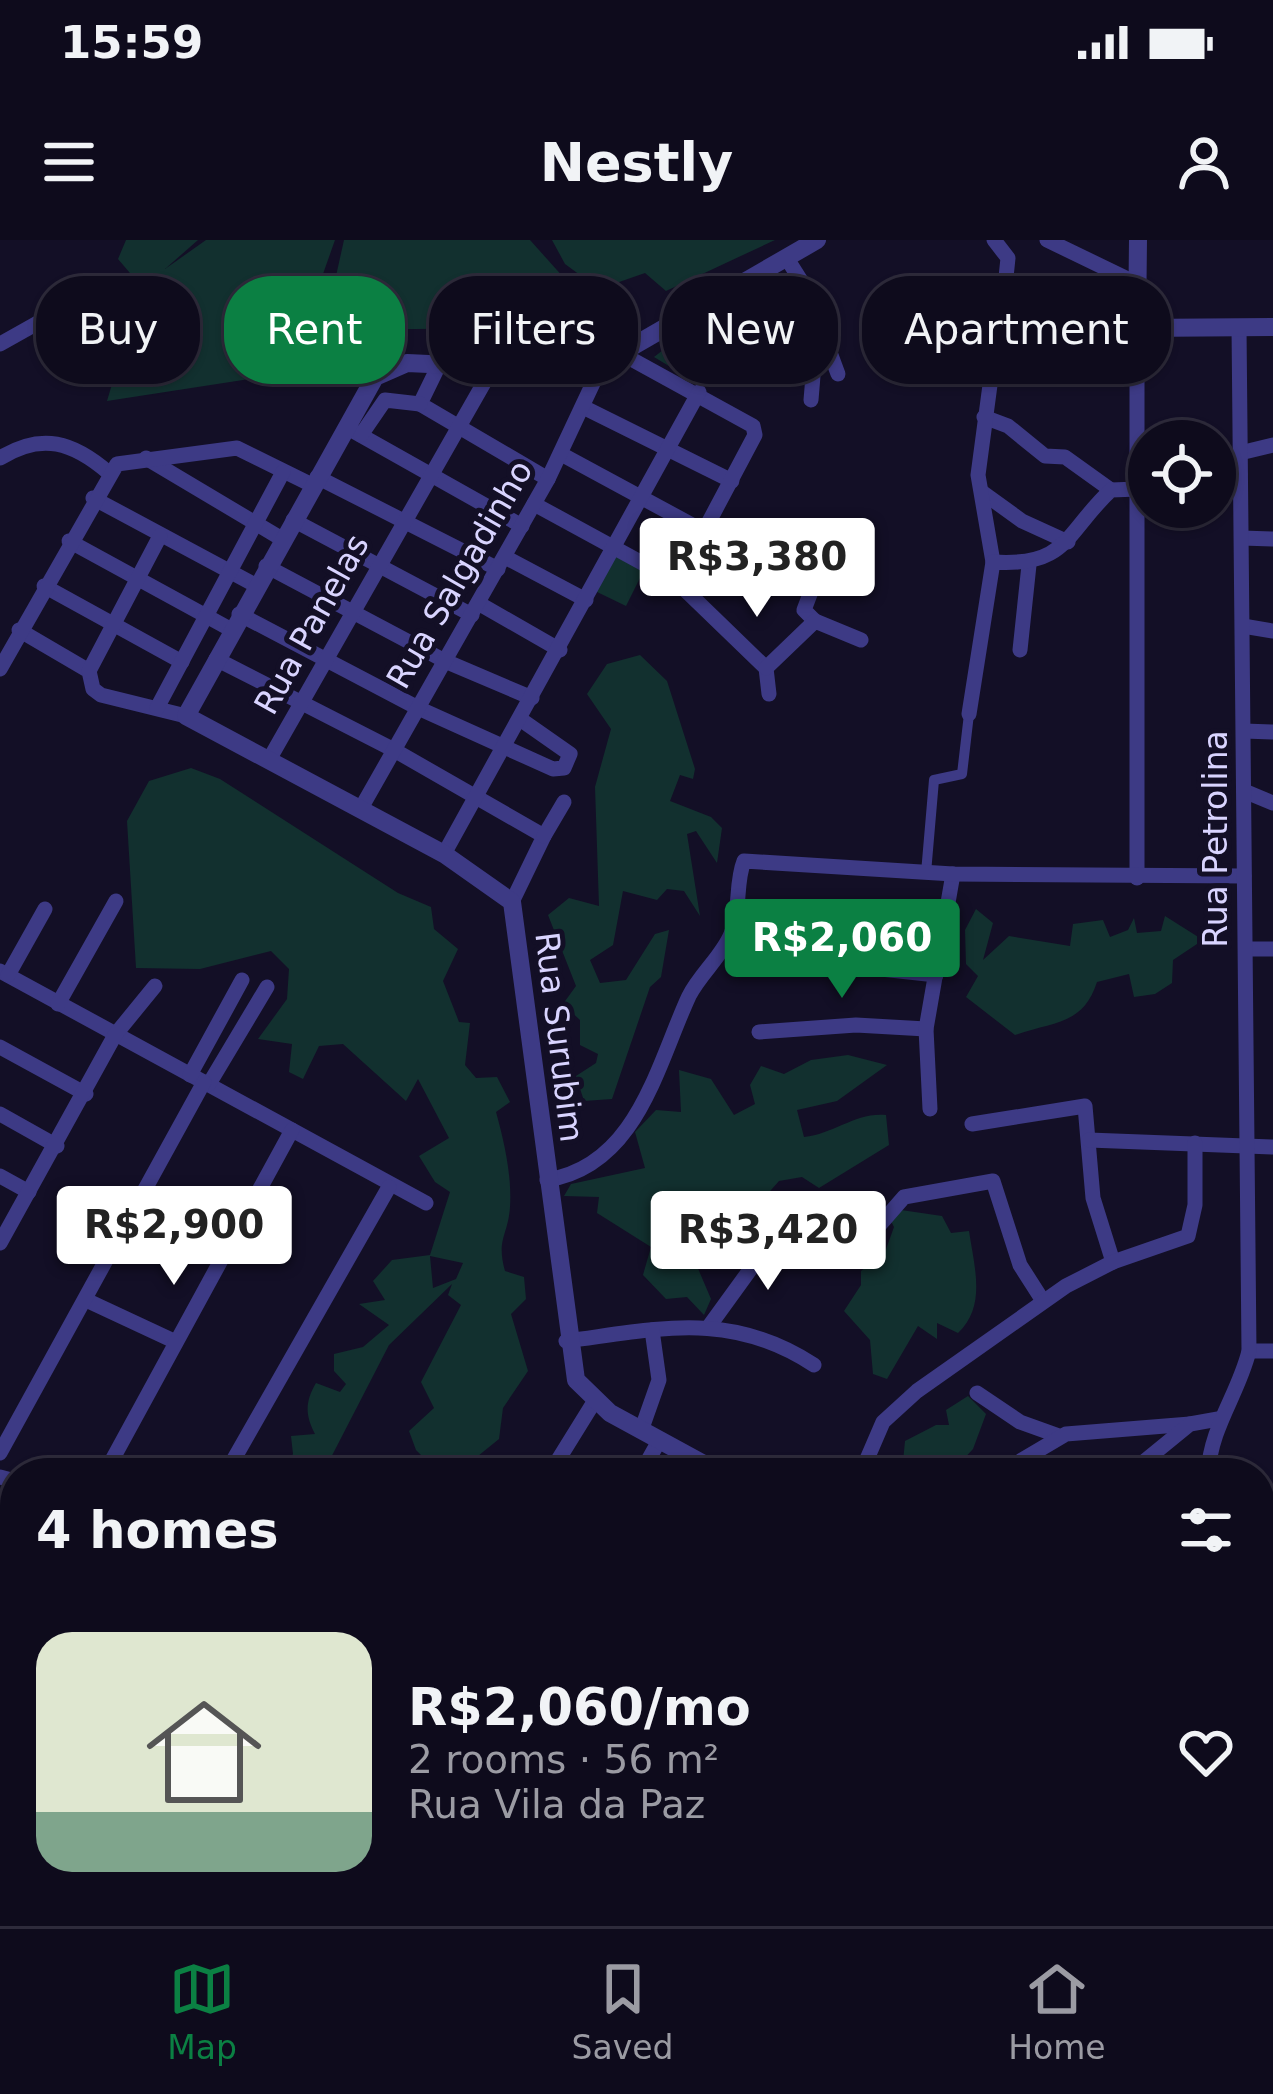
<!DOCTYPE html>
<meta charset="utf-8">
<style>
:root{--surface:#0e0b1c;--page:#1c1929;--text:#f1f3f6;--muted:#9b9ba3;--line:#2e2b3b;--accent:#0b8043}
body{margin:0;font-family:"DejaVu Sans",sans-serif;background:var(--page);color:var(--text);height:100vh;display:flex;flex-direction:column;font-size:45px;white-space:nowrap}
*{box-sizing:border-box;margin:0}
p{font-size:39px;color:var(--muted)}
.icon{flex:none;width:66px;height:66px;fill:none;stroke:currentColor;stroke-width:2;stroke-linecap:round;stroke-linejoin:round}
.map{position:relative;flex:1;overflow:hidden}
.details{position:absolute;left:0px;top:1218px;width:1275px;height:468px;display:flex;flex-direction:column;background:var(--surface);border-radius:48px 48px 0 0;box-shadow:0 3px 9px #0004,0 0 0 3px var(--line)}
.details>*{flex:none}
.top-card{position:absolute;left:36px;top:36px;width:1203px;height:108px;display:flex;gap:24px}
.buttons{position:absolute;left:1128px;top:180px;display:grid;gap:24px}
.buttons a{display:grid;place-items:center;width:108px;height:108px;border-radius:50%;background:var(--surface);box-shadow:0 3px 9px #0004,0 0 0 3px var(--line);font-size:60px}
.price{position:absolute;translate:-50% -102px;padding:0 27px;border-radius:12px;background:#fff;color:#222;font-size:39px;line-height:78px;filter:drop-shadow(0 3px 6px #0008)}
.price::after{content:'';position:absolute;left:50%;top:72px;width:36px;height:27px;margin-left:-18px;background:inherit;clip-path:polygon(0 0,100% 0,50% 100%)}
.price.selected{background:var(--accent);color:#fff}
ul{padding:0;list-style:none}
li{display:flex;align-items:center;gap:36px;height:300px;padding:0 36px}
li span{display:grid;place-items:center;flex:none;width:336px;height:240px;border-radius:36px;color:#555}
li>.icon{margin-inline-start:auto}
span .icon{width:144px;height:144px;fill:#fffc;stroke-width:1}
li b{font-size:51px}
h2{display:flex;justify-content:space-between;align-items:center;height:144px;padding:0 36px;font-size:51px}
.pill{padding:0 42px;border-radius:48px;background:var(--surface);box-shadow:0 3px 9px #0004,0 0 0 3px var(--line);font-size:42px;line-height:108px}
.pill.selected{background:var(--accent);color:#fff}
.status{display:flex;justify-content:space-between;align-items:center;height:84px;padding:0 60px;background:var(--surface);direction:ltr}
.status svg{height:33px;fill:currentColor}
header{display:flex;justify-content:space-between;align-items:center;height:156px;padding:0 36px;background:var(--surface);font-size:54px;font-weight:800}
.dock{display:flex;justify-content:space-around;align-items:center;height:168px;border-top:3px solid var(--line);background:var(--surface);font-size:33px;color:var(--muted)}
.dock a{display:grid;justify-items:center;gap:6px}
.dock .selected{color:var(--accent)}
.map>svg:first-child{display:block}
</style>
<div class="status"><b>15:59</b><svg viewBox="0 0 49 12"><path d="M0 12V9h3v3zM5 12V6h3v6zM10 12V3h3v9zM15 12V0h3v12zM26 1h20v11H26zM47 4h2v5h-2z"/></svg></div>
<header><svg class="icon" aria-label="menu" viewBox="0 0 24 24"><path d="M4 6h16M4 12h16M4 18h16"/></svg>Nestly<svg class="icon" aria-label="person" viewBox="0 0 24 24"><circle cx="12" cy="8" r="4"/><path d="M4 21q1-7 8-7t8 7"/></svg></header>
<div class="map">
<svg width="1273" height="1686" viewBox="0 0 1273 1686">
<rect width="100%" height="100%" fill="#130f26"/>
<g fill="#12302f" fill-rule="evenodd">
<polygon points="126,0 198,0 165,29 206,0 335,0 288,133 107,161 141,46 118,19"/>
<polygon points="344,0 530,0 608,87 324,90"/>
<polygon points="552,0 775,0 666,51 645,33 599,49 565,24"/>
<polygon points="684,94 691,106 679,132 654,117"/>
<polygon points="613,314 644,330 626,366 595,351"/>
<polygon points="640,415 667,441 695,529 693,539 680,535 670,561 711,577 722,588 717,623 696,591 687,594 700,676 684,651 667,649 657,660 623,651 613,705 590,720 600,743 626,740 655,694 669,690 661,737 650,747 612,859 584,861 576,836 596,823 598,814 580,805 580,780 563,764 576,746 548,675 569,658 599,666 595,547 611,489 587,454 607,424"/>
<path d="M191,528L220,539L398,653L431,667L434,689L458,709L443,741L459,782L470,783L465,825L476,838L497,837L510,862L496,872C504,901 512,935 510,967C508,996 496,999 505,1031L524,1037L526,1059L511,1074L528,1131L503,1168L499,1199L457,1233H439L416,1210L409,1191L434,1168L421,1142L461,1065L448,1055L452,1044L389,1105L323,1233H282L293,1214L291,1196L315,1194C305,1175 305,1162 316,1143L340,1152L346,1144L334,1131V1114L363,1107L389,1085L359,1064L385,1060L373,1041L392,1020L430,1015L450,952L435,942L419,916L449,898L418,839L406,861L343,804L319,806L303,839L289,832L292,804L258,799L287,759L289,729L271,711L200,729L136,728L127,581L149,541ZM430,1016L463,1023L456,1039L433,1048Z"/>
<path d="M976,669L993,683L983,720L1009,696L1070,706L1073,684L1103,680L1110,697L1128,690L1134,678L1137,693L1161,691L1165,676L1203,700L1173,720L1172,743L1155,754L1134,757L1129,734L1097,742C1083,785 1055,781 1015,795L966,757L978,736L966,724L965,690Z"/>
<path d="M848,815L887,825L837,861L797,870L804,897C834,894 856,872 886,875L889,905L819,948L802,937L779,941L757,966L770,991L757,1009L735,989L715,1022L704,1024L691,1012L711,1059L704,1075L687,1057L666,1059L643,1035L651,1007L597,973L599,957L564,956L571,944L645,928L635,892L656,870L681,872L679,830L711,839L734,875L755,864L750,845L761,826L784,834L811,820Z"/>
<path d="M901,970L942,976L951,993L969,991C974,1026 987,1066 958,1093L937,1083V1099L918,1086L887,1139L873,1134L870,1100L844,1071L861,1045V1031L885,1012L894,987L888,975Z"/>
<polygon points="968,1156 986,1174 973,1209 959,1224 942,1222 908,1233 903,1222 905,1201 936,1185 949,1185 946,1170"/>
<polygon points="1260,1461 1273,1467 1273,1686 1251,1686 1215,1671 1260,1671"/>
<polygon points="613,1671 635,1671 644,1680 673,1676 673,1671 814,1671 809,1686 620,1686"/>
</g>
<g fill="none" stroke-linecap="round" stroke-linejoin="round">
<polyline stroke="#3d3a85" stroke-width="10" points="926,633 934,540 962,534 969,474"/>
<g stroke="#3d3a85" stroke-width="15">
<polyline points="1047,0 1138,44"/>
<polyline points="786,17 810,55 828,107 806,116 813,136 811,160"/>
<polyline points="1137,88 1137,638"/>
<polyline points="0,104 98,49"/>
<polyline points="828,107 838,134"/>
<polyline points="439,125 420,164 548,239"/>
<polyline points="585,168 732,241"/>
<polyline points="984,177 1008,186 1045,216 1065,217 1111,250"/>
<polyline points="346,187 522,286"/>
<polyline points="361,195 385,160 420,164"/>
<polyline points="1240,213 1273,205"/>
<polyline points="561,214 707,293"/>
<path d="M0,218C42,192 73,202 109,233"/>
<polyline points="146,218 282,299"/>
<polyline points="1215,233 1240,234"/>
<polyline points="317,237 498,329"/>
<polyline points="982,252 1022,281 1068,302"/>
<polyline points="93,258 255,345"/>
<polyline points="534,264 677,342 755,195 753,186 622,114"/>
<polyline points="293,280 472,375"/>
<polyline points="1242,298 1273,299"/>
<polyline points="69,301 230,389"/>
<polyline points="505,317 586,360"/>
<polyline points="993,322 978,235 990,145 1016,73 1005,47 1008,18 994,0"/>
<polyline points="266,326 445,421 532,458"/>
<polyline points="815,341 804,370 815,381"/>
<polyline points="677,342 766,428 769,454"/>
<polyline points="44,346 182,422"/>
<polyline points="478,363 560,410"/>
<polyline points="239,374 418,468 553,529 564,528 570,514 520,479"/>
<polyline points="1243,386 1273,391"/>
<polyline points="19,390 89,431 93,449 101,455 186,476"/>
<polyline points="1020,410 1029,325"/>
<polyline points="216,419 394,510 544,596 512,662"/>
<polyline points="766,428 815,381 861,400"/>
<polyline points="0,429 117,224 237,208 312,245"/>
<polyline points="89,431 160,296"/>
<polyline points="157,468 283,232"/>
<path d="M969,474L993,322C1068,327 1065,293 1111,250L1138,249"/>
<polyline points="1244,491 1273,492"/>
<polyline points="270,518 493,127"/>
<polyline points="1244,551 1273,563"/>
<polyline points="360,570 548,239 602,124"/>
<polyline points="544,596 564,562"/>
<polyline points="444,614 699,152"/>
<polyline points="1246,709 1273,709"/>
<polyline points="771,717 936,735"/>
<polyline points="0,731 426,963"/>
<polyline points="8,735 45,669"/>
<polyline points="58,764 116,661"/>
<polyline points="759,792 856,785 926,789"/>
<polyline points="0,807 86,854"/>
<polyline points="190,835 242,740"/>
<polyline points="209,844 267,747"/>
<polyline points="930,869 926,789 953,634"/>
<polyline points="0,874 57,906"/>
<polyline points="972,884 1085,866 1093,958 1113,1022"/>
<polyline points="1089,900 1273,907"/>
<polyline points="0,936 29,952"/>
<path d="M547,940C637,926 657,825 689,756C700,734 722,716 731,694C741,671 735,643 744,621L953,634L1244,636"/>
<polyline points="870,996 904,957 993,941 1020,1025 1043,1061"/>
<polyline points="0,1003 115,795 155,746"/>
<polyline points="86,1060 176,1102"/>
<polyline points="710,1085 781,987"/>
<path d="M566,1101C659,1089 730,1070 814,1125"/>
<polyline points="1249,1111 1273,1111"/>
<polyline points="977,1153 1020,1182 1059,1196"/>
<polyline points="641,1191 659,1140 652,1090"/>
<polyline points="0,1213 204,842"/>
<polyline points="556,1223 573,1233"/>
<polyline points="105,1233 292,890"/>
<polyline points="226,1233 389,947"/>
<polyline points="550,1233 594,1162"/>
<polyline points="641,1233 659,1201"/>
<polyline points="861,1233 883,1182 917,1151 1066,1046 1113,1022 1188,996 1195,965 1195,903"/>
<polyline points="1000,1233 1066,1194 1190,1184"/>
<polyline points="1130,1233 1190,1184 1218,1179"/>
<path d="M1208,1233C1211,1186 1238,1155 1249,1111L1239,87"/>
<polyline points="0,1237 15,1241"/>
<polyline points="0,1379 15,1352"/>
<polyline points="90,1671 99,1686"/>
<polyline points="331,1671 341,1686"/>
<polyline points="559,1671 567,1686"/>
<polyline points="999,1671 1064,1686"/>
<polyline points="348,1686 376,1671"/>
<polyline points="525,1686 528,1671"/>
<polyline points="927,1686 935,1671"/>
<polyline points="951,1686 954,1671"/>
</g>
<g stroke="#3d3a85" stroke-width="18">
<polyline points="1138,0 1137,88 1273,87"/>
<polyline points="720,1233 610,1173 576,1140 512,662 444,614 186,476 375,137 407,123 535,129 602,124 817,0"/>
<polyline points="0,1547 15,1539"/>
<polyline points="845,1686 848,1671"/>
</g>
<g stroke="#6f6bff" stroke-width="21">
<polyline points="0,1290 15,1314"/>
<polyline points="217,1671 225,1686"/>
</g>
</g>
<g text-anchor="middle" stroke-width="10" stroke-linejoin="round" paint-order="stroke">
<g font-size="33" fill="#d9d4ff" stroke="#130f26">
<text transform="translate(459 334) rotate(-60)" y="12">Rua Salgadinho</text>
<text transform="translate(311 384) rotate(-61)" y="12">Rua Panelas</text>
<text transform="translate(1215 599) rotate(-90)" y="12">Rua Petrolina</text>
<text transform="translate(560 797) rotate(83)" y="12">Rua Surubim</text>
</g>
</g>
</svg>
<div class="buttons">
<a><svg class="icon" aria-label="locate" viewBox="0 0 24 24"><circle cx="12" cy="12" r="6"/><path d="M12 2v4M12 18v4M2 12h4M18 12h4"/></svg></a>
</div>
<b class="price" style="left:757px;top:380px">R$3,380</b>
<b class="price selected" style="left:842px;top:761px">R$2,060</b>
<b class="price" style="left:174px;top:1048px">R$2,900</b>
<b class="price" style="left:768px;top:1053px">R$3,420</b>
<div class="top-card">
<a class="pill">Buy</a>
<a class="pill selected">Rent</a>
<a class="pill">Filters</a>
<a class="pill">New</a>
<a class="pill">Apartment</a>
</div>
<section class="details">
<h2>4 homes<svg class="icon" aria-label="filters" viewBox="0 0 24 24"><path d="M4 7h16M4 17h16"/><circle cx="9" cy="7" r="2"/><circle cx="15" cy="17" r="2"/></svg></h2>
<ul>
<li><span style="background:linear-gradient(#dfe7d0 75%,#7fa58c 0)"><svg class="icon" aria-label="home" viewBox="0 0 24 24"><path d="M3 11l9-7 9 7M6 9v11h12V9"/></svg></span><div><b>R$2,060/mo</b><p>2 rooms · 56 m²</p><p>Rua Vila da Paz</p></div><svg class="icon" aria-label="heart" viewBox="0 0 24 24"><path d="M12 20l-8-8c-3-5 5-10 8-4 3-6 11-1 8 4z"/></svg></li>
</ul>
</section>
</div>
<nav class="dock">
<a class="selected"><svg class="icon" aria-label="map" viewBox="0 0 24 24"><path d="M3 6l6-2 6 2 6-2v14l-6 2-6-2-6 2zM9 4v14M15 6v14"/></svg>Map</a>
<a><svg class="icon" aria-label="saved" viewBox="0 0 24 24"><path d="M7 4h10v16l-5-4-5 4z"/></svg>Saved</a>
<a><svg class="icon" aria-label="home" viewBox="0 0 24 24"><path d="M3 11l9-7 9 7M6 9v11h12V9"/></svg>Home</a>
</nav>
